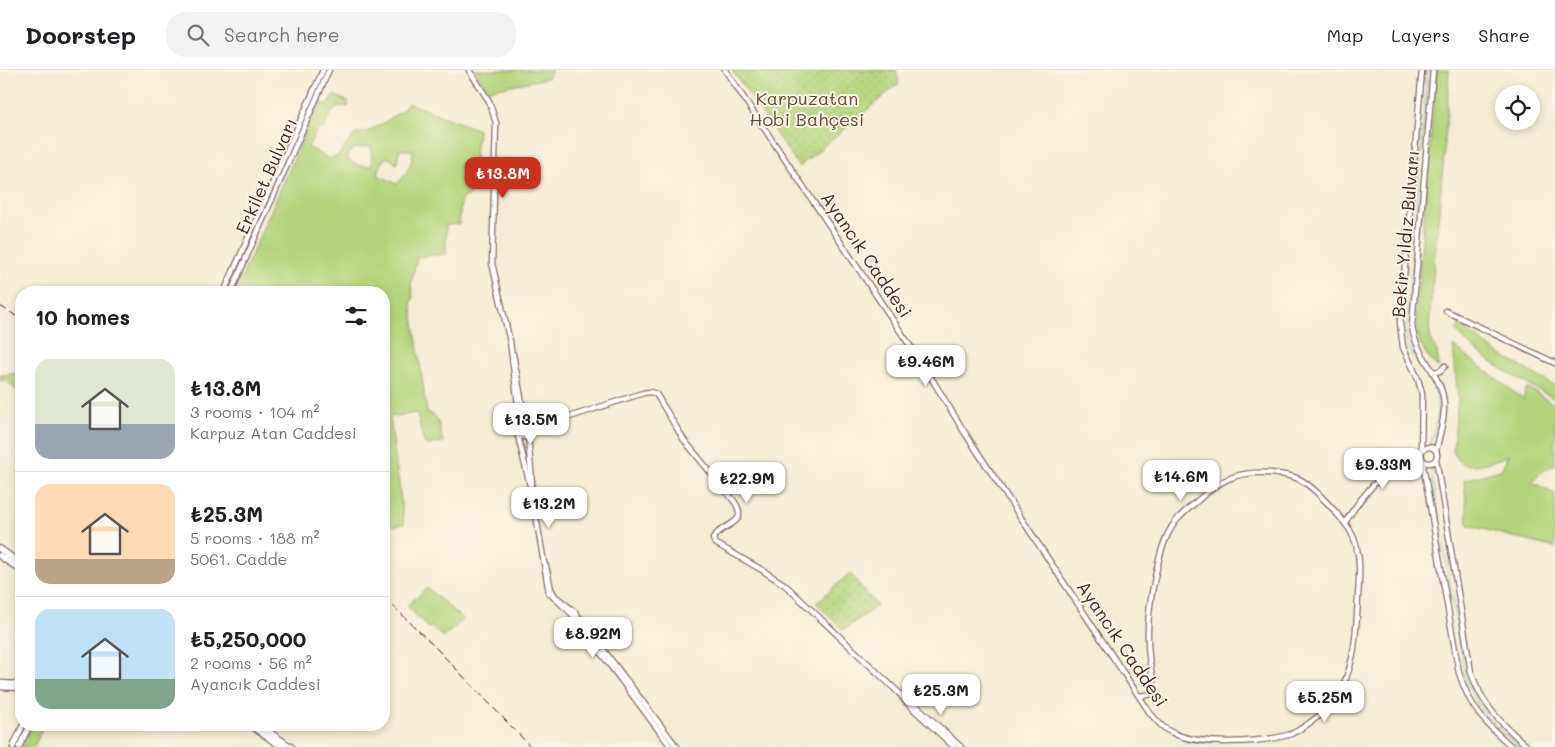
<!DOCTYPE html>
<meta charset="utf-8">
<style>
:root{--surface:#fff;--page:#f2f2f2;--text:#202124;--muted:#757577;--line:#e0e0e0;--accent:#c8321e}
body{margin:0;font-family:Mali,sans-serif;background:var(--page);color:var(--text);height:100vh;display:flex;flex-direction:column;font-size:19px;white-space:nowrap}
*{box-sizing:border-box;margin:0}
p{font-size:16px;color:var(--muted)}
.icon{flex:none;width:28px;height:28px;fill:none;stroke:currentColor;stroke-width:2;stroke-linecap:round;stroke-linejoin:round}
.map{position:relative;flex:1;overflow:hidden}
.panel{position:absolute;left:15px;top:216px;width:375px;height:445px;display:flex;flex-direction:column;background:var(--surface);border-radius:20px;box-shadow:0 2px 8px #0003}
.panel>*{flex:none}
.controls{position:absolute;left:1495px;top:15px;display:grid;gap:10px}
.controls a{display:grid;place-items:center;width:45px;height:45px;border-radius:50%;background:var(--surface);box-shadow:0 2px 8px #0003;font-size:25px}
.price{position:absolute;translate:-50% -42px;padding:0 11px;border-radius:10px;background:#fff;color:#222;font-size:16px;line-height:32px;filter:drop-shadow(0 1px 2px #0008)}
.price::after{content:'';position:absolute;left:50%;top:30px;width:15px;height:11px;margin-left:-8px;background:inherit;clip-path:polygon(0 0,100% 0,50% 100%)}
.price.on{background:var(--accent);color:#fff}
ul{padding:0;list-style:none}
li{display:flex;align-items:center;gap:15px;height:125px;padding:0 20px}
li+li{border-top:1px solid var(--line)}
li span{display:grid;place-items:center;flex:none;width:140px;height:100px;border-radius:15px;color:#555}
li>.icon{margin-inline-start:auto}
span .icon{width:60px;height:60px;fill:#fffc;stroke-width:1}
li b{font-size:21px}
h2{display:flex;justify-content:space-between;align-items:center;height:60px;padding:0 20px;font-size:21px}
header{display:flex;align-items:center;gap:30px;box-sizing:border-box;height:70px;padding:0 25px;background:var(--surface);border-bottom:1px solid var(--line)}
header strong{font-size:24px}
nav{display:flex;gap:28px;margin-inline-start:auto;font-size:18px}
.search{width:350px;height:45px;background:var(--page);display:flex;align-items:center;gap:12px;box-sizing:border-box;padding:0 18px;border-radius:20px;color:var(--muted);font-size:19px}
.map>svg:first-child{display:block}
</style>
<header>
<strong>Doorstep</strong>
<div class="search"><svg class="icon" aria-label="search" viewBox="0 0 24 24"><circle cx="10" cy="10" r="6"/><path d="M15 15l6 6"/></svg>Search here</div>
<nav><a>Map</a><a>Layers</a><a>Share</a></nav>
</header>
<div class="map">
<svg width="1555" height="677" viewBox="0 0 1555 677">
<defs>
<pattern id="park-tufts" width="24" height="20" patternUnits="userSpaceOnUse" patternTransform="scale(1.25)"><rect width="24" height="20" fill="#b4d47b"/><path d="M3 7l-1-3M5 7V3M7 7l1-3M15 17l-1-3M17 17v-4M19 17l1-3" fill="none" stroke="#9cb66a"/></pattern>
<pattern id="garden-dots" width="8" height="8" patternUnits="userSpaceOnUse" patternTransform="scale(1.25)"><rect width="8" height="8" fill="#b4d47b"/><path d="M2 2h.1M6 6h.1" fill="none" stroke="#9cb66a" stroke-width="1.8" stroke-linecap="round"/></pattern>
</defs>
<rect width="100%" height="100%" fill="#fcf5e5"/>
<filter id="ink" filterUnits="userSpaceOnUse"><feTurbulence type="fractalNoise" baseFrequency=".02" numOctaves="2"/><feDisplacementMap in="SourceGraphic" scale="10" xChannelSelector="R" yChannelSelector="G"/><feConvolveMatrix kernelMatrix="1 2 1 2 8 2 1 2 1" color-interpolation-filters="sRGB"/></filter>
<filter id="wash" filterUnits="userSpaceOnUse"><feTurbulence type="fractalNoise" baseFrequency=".0096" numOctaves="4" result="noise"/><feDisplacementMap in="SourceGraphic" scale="20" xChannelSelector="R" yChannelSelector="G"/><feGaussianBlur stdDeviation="1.12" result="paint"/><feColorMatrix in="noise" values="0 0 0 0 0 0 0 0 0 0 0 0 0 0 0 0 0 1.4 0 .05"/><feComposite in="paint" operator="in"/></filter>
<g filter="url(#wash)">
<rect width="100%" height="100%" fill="#f4ebd3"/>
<g fill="#b4d47b" stroke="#7f7a53" fill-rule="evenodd">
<polygon points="475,0 552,0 547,8 488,20"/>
<path d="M1437,0H1449C1446,86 1435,171 1429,257L1431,271L1437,281L1439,296L1438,297C1428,290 1421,277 1418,266C1413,245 1419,215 1420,193C1425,129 1431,64 1437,0Z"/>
<path d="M333,25L348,31V37C333,33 329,47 324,58L317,60L308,77L329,89L338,86L355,64L369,61L382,54L404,39L408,33L478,60L471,122L461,130L459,154L446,155V184L417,187L411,214L413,228L411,232L427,343C440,343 440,362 443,372L428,375L424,373L417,343L390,347L404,454L394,456L384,453V222H235L319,32L327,35ZM371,76L372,96H360L348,90L347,84L354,79ZM399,80H413C413,94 406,105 397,114L378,105L381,94L386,87L394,91L395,94H397Z"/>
<path d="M1461,256L1499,284L1555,316V329C1521,310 1483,292 1457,262V258Z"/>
<path d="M1453,276L1523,329L1527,317L1555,335V394L1541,402L1532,412L1555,424V478L1468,455L1464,410L1501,400L1508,385C1494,391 1456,407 1453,379L1458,329Z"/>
<polygon points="427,518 463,549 444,567 431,557 428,558 407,536"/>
</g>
<g fill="url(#park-tufts)" stroke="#7f7a53">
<polygon points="21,303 21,325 6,310 0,311 0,305"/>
<polygon points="32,655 44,655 34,677 22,677"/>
</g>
<g fill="url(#garden-dots)" stroke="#7f7a53">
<polygon points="732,0 896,0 899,13 799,97"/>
<polygon points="850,503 877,536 843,560 816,533"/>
</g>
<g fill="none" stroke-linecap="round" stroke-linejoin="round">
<g stroke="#42b2ba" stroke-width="1">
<path d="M1428,0L1406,265C1409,292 1437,307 1438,335C1439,347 1434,361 1431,373"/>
<path d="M1431,398L1465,605C1477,641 1492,653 1519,677"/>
</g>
</g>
</g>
<g filter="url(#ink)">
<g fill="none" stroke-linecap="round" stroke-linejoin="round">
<defs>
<g id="secondary">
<polyline points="469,0 489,31 496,53 492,193 510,272"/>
<path d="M725,0L927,301L965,363L1150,643C1157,651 1163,659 1173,663C1199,676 1259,673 1288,665C1297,663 1326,642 1332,634C1356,601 1356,565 1358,526C1360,501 1362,472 1344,452C1334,440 1313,416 1299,409C1290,405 1279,404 1269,403C1236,401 1220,410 1196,432C1189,438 1182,444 1176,451C1163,467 1158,492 1154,512C1149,536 1146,562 1149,586C1150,599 1154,611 1154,624L1139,626"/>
<polyline points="1446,241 1555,293"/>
<polyline points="510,271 518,335 518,366 533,428 549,523 571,543 671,677"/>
<polyline points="513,284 528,366 532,413"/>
<path d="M518,366L526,367L539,357L643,323L650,322L656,324L684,370L734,431C751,456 721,452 713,469L715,473L762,500L785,515L899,623L905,631L954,677"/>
<path d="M1345,453C1354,437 1376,409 1391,399C1400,393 1411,391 1421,388"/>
<polyline points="546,496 551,519 555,526 575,542 677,677"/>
<polyline points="0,613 21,614"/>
<polyline points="0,617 21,618"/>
<polyline points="900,624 908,628 961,677"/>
</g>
<g id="primary">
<path d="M1433,0L1412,256C1415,286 1443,304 1444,335C1445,350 1439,366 1436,381"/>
<polyline points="224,222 323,0"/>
<polyline points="231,222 329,0"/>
<polyline points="1433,302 1440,301 1445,296"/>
<circle cx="1429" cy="385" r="8"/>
<polyline points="1421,384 1422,324 1418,309 1403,277 1400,253 1422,0"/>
<path d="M1422,389L1459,603C1471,640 1483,651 1512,677"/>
<path d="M1436,389L1471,602C1482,636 1502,654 1528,677"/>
<polyline points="13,677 23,655"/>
<polyline points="19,677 30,655"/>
</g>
<g id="highway">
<polyline points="0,479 21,494"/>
<polyline points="0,486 21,500"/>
<polyline points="250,655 282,677"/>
<polyline points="259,655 291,677"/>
</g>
</defs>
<use href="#secondary" stroke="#866666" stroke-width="7"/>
<use href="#primary" stroke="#866666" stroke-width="7"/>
<use href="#highway" stroke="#866666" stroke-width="8"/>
<use href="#secondary" stroke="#fff" stroke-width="4.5"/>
<use href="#primary" stroke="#fff" stroke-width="4.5"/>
<use href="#highway" stroke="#fff" stroke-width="5.5"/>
<g stroke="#4a1f2b" stroke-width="1" stroke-dasharray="8 4" stroke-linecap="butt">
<polyline points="0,236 21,249"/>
<polyline points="384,527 436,578 531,677"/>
</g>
</g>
</g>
<g text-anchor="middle" stroke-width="4" stroke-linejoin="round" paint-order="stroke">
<g font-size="18" fill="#644c3f" stroke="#fcf5e5">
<text x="807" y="35">Karpuzatan<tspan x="807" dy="21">Hobi Bahçesi</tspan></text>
</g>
<g font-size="18" fill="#4a1f2b" stroke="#fcf5e5">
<text transform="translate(267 106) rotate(-66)" y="6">Erkilet Bulvarı</text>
<text transform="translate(1406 164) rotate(-85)" y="6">Bekir Yıldız Bulvarı</text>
<text transform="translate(866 185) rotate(56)" y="6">Ayancık Caddesi</text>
<text transform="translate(1122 574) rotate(56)" y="6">Ayancık Caddesi</text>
</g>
</g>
</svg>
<div class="controls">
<a><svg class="icon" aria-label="locate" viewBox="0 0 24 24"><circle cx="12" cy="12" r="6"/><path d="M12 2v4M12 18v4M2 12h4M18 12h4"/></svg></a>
</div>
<b class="price on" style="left:503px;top:129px">₺13.8M</b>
<b class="price" style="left:926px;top:317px">₺9.46M</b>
<b class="price" style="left:531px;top:375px">₺13.5M</b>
<b class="price" style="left:1383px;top:420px">₺9.33M</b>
<b class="price" style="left:1181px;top:432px">₺14.6M</b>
<b class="price" style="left:747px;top:434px">₺22.9M</b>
<b class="price" style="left:549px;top:459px">₺13.2M</b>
<b class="price" style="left:593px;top:589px">₺8.92M</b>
<b class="price" style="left:941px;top:646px">₺25.3M</b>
<b class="price" style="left:1325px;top:653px">₺5.25M</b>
<section class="panel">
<h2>10 homes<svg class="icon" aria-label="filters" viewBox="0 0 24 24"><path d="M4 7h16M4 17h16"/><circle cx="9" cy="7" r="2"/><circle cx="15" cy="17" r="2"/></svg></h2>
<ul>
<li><span style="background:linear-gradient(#dfe7d0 65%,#9aa5b1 0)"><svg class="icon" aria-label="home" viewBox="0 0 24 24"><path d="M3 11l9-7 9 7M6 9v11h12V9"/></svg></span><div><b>₺13.8M</b><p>3 rooms · 104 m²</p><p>Karpuz Atan Caddesi</p></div></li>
<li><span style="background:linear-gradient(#ffd9b3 75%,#b9a48a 0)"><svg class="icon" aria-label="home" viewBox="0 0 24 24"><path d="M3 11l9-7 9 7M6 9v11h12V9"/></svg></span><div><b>₺25.3M</b><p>5 rooms · 188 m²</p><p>5061. Cadde</p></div></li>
<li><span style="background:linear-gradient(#bfe0f5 70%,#7fa58c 0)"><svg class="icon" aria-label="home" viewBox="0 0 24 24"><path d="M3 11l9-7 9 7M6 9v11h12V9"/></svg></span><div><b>₺5,250,000</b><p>2 rooms · 56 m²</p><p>Ayancık Caddesi</p></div></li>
</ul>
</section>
</div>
